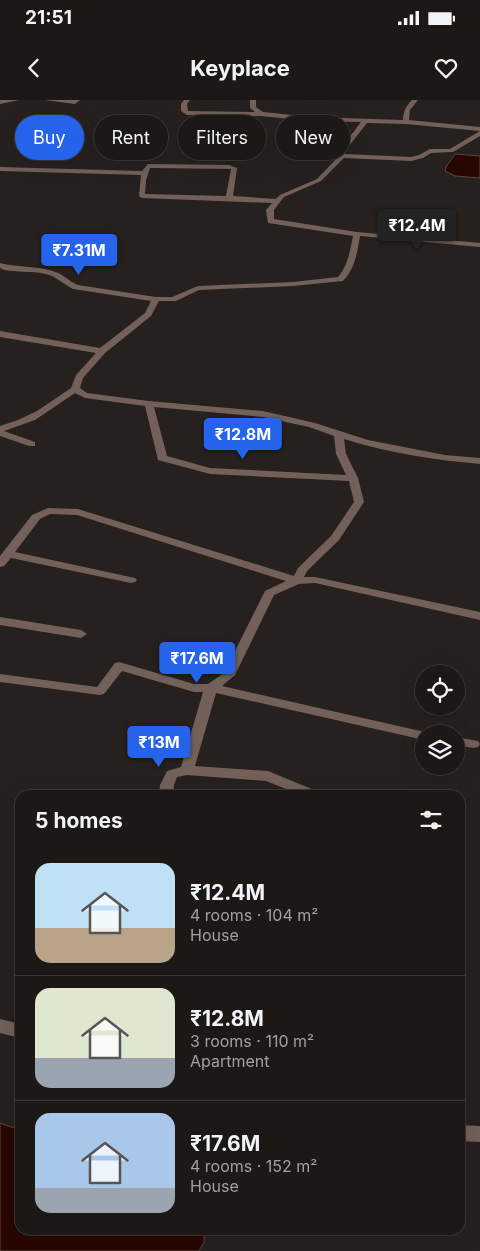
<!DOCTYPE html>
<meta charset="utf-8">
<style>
:root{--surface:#1c1816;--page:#292523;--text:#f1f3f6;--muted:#a0a0a1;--line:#3a3735;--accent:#2563eb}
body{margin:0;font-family:Inter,sans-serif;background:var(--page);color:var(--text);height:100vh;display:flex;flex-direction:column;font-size:19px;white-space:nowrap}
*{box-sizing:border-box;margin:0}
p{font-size:16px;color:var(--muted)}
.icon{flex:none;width:28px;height:28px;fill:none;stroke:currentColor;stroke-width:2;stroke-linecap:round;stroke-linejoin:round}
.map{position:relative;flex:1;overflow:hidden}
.panel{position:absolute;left:15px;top:690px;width:450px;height:445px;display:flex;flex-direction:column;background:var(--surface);border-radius:15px;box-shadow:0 5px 20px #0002,0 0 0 1px var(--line)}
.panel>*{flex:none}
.banner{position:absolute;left:15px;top:15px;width:450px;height:45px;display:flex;gap:10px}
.buttons{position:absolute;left:415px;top:565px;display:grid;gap:10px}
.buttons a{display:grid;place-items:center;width:50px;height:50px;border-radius:50%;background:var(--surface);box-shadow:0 5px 20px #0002,0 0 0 1px var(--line);font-size:25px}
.price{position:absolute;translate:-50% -42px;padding:0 11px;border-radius:5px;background:var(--accent);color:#fff;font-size:16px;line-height:32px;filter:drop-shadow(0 1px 2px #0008)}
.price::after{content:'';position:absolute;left:50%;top:30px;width:15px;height:11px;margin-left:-8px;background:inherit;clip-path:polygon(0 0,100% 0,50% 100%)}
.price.current{background:#222;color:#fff}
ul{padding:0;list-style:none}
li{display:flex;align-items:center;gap:15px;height:125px;padding:0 20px}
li+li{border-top:1px solid var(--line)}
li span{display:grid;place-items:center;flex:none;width:140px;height:100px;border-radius:15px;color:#555}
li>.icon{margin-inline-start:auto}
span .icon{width:60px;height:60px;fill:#fffc;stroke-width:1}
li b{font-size:21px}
h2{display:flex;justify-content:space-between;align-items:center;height:60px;padding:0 20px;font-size:21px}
.pill{padding:0 18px;border-radius:22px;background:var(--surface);box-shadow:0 5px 20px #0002,0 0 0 1px var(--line);font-size:18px;line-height:45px}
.pill.current{background:var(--accent);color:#fff}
.status{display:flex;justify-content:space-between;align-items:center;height:35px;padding:0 25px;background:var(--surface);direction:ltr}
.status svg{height:14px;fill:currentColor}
header{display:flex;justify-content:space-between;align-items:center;height:65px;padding:0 20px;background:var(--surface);font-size:22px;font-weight:700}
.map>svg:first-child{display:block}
</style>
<div class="status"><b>21:51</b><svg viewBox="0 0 49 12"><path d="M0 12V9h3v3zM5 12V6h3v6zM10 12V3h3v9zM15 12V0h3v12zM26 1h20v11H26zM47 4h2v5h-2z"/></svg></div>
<header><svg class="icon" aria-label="back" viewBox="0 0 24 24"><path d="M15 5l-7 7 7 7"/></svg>Keyplace<svg class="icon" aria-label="heart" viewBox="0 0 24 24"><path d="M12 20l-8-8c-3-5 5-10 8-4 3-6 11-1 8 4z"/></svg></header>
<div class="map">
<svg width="480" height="1151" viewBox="0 0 480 1151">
<rect width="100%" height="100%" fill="#26201e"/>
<g fill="#280700" stroke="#5e4640">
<polygon points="455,54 480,56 480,78 455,76 445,71 446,67"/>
<polygon points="0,1023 20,1030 20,1130 204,1130 204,1142 199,1151 0,1151"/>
</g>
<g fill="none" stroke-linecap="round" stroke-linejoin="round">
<g fill="#726059" fill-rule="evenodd">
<polygon points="0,0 19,0 0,4"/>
<polygon points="45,0 80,0 75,4"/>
<path d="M184,0H190L187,4L188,11L255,12L250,8V0H256V7L263,12L311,17L403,20C403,12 406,6 412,0H418L410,10L409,20L480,27V31L406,24L367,23L345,51V54L411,57L419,55L430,49H450L480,31V36L453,52L431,53L423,58L411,61L344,58L321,81L284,97L274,110V119L357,132L480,143V147L360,136C357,153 355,169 343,181L293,186L199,190L176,201H159L151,216L105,253L83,278L80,288L87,293L149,301L263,311L315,323L368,340L445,355L480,358V364C435,360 388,353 344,339L346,354L358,378L364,402L339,440L307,471L304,477H315L480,512V520L315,483L299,484L274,495L235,575L222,586L429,633L424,634V640L216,593L195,666L268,671L319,692L321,695H301L266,681L187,675L177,677L174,685L173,695H159L160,685L167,671L181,667L203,592H194L122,571L104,594L100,595L0,582V574L97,587L115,563L119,562L194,584H208L224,573L265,491L286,481L77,415L50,414L40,419L15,452L135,478L137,480L135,482L131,483L11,458L4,466L0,467V456L32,415L48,408L78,409L294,476L298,468L331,436L354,402L349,381L210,374L158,360L145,306L85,298L75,293L35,320L4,331L35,342V346H29L0,336V326L18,320L37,311L71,288L76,275L96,253L0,237V231L100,248L145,213L151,201L73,189C65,185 60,180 52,176C38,170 20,173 4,170L0,168V163C18,168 40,165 58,173C65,176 70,182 78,185L156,197H172L198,186L293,182L338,177C348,166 350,150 353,136L268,123L266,110L272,103L142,98L139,96L141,75L0,71V67L142,71L148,64L229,65L237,68L233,96L276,99L280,95L317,79L339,56V51L361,22L311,21L261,16L187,15L181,11V4ZM150,68L231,69L226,96L145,94L146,80ZM154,307L263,317L309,327L334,336L336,354L346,375L210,368L167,356Z"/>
<polygon points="0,517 81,530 87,534 81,538 0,525"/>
<polygon points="456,637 478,641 480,644 478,647 473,648 456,645"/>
<polygon points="0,919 20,924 20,938 0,933"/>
<polygon points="460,1025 480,1026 480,1042 460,1041"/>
</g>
</g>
</svg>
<div class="buttons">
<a><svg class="icon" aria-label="locate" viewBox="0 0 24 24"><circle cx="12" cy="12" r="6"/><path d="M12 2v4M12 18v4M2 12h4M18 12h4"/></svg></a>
<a><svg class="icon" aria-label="layers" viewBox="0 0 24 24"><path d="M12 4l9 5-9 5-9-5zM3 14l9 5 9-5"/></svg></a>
</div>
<b class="price current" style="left:417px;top:151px">₹12.4M</b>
<b class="price" style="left:79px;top:176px">₹7.31M</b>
<b class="price" style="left:243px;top:360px">₹12.8M</b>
<b class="price" style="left:197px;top:584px">₹17.6M</b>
<b class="price" style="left:159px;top:668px">₹13M</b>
<div class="banner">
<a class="pill current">Buy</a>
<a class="pill">Rent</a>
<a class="pill">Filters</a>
<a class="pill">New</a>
</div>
<section class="panel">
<h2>5 homes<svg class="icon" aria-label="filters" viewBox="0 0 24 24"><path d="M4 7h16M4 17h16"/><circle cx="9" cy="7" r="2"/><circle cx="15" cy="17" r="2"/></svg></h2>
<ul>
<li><span style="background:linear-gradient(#bfe0f5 65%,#b9a48a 0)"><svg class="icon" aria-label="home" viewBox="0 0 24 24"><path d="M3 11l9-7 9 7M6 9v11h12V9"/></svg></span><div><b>₹12.4M</b><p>4 rooms · 104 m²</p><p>House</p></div></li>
<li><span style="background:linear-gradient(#dfe7d0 70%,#9aa5b1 0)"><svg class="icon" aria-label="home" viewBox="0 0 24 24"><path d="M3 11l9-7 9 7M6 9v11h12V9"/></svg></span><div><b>₹12.8M</b><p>3 rooms · 110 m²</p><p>Apartment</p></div></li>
<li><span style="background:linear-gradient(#a9c7e8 75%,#9aa5b1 0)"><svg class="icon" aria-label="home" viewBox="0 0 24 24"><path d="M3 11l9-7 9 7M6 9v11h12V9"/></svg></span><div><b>₹17.6M</b><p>4 rooms · 152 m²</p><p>House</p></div></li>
</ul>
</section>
</div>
